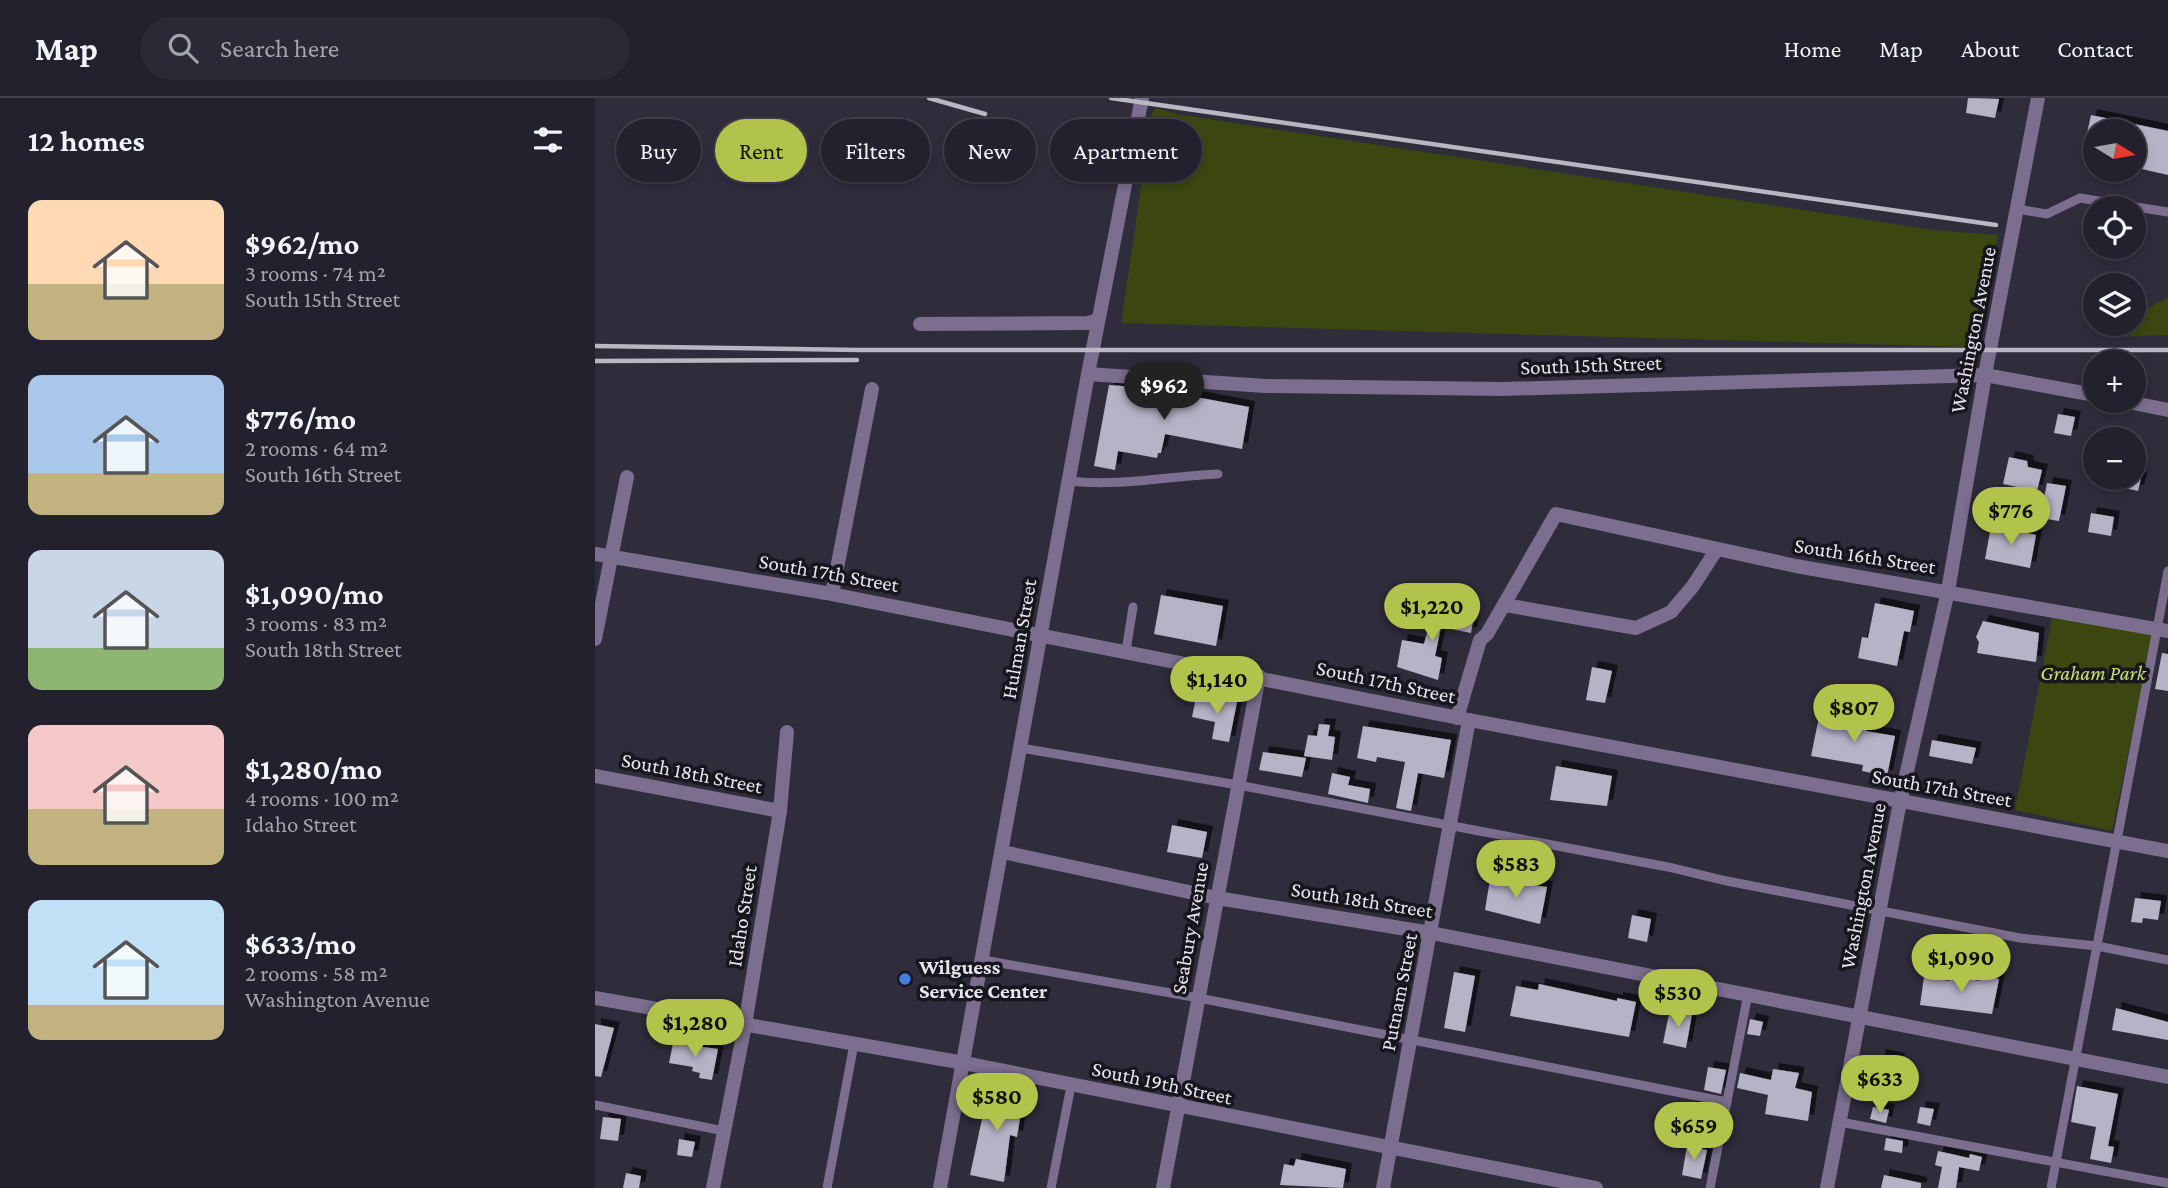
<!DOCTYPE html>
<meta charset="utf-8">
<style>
:root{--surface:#23212d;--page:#2b2935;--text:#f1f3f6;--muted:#a3a3aa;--line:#403e49;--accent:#b2c34c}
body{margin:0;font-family:"Crimson Pro",serif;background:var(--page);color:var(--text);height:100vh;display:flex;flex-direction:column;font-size:26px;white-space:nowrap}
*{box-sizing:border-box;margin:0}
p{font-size:23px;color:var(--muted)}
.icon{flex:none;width:38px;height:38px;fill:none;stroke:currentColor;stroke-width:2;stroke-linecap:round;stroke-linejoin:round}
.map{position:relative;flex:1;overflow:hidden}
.panel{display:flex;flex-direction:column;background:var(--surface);width:595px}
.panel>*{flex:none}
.top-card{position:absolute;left:21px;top:21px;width:665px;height:63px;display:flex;gap:14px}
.needle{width:46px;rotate:101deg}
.tools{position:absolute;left:1488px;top:21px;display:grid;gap:14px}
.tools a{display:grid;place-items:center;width:63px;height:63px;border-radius:50%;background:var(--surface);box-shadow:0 4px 10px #0003,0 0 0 2px var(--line);font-size:35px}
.price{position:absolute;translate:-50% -60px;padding:0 16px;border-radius:24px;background:var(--accent);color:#111;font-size:23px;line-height:46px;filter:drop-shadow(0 2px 4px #0008)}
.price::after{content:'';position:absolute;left:50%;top:42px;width:21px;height:16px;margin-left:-10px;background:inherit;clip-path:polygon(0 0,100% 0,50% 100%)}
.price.current{background:#222;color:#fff}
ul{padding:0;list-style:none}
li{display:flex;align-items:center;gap:21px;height:175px;padding:0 28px}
li span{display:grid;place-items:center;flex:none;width:196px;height:140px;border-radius:14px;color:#555}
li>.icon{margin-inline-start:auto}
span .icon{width:84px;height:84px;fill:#fffc;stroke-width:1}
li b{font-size:30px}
h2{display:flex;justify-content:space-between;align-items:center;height:84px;padding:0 28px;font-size:30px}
.pill{padding:0 24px;border-radius:32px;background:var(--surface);box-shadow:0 4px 10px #0003,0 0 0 2px var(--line);font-size:24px;line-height:63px}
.pill.current{background:var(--accent);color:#111}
header{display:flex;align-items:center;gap:42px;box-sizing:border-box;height:98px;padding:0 35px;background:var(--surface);border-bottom:2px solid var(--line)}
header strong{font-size:33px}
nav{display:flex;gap:38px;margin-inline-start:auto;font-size:24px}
.search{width:490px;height:63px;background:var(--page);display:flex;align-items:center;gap:18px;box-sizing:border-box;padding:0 24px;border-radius:38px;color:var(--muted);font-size:26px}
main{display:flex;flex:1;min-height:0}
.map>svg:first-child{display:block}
</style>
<header>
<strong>Map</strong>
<div class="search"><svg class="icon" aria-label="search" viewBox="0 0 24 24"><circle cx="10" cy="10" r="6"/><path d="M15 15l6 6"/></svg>Search here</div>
<nav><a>Home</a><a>Map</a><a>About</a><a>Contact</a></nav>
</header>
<main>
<section class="panel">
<h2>12 homes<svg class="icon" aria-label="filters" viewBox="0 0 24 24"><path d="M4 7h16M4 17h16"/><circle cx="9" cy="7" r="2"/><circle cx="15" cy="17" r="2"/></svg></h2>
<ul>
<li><span style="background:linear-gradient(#ffd9b3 60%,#c2b280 0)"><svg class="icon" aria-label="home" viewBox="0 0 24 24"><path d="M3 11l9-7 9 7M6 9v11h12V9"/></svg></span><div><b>$962/mo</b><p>3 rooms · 74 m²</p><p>South 15th Street</p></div></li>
<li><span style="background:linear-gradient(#a9c7e8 70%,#c2b280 0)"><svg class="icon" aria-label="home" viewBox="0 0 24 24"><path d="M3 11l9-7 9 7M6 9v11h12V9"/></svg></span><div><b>$776/mo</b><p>2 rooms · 64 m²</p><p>South 16th Street</p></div></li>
<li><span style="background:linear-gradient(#c9d6e8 70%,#8fb573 0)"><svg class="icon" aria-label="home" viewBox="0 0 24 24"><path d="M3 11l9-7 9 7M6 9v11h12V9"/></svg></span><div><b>$1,090/mo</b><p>3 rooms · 83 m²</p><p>South 18th Street</p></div></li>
<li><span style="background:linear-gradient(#f6c9c9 60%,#c2b280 0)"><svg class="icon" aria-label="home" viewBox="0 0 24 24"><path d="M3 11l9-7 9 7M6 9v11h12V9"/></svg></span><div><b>$1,280/mo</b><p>4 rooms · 100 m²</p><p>Idaho Street</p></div></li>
<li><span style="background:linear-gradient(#bfe0f5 75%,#c2b280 0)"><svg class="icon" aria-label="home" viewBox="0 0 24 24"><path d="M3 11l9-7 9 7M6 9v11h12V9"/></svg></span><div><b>$633/mo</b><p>2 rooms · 58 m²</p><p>Washington Avenue</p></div></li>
</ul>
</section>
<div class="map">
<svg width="1573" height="1090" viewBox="0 0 1573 1090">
<defs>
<filter id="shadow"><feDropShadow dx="6" dy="-6" stdDeviation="0" flood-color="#0009"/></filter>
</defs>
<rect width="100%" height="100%" fill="#2f2c3c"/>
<g fill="#3c4610">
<polygon points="561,10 581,16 1339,132 1403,137 1384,241 1373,249 526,225 557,15"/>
<polygon points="1573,199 1573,237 1518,239 1512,227 1538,226 1538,218"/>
<polygon points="1458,515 1558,534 1517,733 1420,712"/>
</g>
<g fill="#b6b3c7" filter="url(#shadow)">
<polygon points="1373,0 1404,1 1400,20 1371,15"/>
<polygon points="1496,17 1573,33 1573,77 1538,69 1538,33 1500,33 1500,61 1487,58"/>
<polygon points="514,287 553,290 654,309 647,351 570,336 566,355 563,355 562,360 523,353 520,372 499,368"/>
<polygon points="1463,316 1480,319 1476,338 1459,335"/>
<polygon points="1414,359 1432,363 1433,369 1447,372 1442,393 1408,386"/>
<polygon points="1505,380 1546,380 1543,393 1505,385"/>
<polygon points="1452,385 1471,388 1464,423 1445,420"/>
<polygon points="1496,415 1519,419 1516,438 1493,434"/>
<polygon points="1396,428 1441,437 1435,470 1390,461"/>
<polygon points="566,497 628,508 621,548 559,536"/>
<polygon points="1280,505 1319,513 1315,534 1309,533 1302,568 1263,560 1267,539 1273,540"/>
<polygon points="839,509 879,517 876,535 846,529 840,558 847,560 843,582 802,569 807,542 829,546"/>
<polygon points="1388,523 1444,535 1441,564 1382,555 1384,544 1381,539"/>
<polygon points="1567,555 1573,556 1573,593 1560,591"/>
<polygon points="997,569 1017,573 1010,605 991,602"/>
<polygon points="601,599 642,604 634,644 617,641 620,624 597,619"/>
<polygon points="1262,615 1274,617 1271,633 1300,638 1292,678 1267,673 1268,667 1216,658 1224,619 1259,626"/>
<polygon points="724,626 735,627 733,638 740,639 737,662 709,658 713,637 722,638"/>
<polygon points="768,628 856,642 849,680 823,675 816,713 801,710 810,664 782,659 781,664 762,660"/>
<polygon points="1337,642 1381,650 1377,666 1334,658"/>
<polygon points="668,654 711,660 707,679 664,672"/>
<polygon points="961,668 1017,678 1012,708 955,702"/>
<polygon points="737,675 755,679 753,687 775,691 773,705 733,696"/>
<polygon points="577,727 612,734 607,760 572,754"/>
<polygon points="895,781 952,789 945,826 890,812"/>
<polygon points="1540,800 1566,803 1563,822 1548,820 1547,825 1536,824"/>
<polygon points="1037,817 1056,821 1052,844 1033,840"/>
<polygon points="859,874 880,878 870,934 849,930"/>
<polygon points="1355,877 1384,883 1385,878 1404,881 1397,916 1325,907 1329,879 1354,883"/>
<polygon points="944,886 1022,903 1022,900 1041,904 1034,939 915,918 921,888 943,892"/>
<polygon points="1521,910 1573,924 1573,942 1517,932"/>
<polygon points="1075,911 1097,916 1091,950 1068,945"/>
<polygon points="1155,921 1168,924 1165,938 1152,936"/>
<polygon points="0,926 19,930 6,979 0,978"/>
<polygon points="78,945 123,951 117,982 104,980 105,975 97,973 98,969 74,965"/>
<polygon points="1285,957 1304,961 1298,990 1278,986"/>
<polygon points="1113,969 1131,972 1126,996 1109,992"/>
<polygon points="1178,971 1204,975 1200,990 1217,994 1213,1023 1170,1016 1173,997 1142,990 1145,975 1176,982"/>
<polygon points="394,988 429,995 422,1039 415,1037 409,1084 375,1077"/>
<polygon points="1482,988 1523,996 1513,1048 1519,1049 1516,1065 1495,1061 1501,1029 1476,1024"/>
<polygon points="1096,1004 1124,1009 1121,1025 1093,1020"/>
<polygon points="1278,1009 1294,1012 1291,1025 1275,1021"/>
<polygon points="1325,1009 1339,1011 1335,1028 1322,1025"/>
<polygon points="8,1019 26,1021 23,1043 5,1041"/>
<polygon points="1291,1040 1308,1043 1307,1055 1289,1052"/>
<polygon points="84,1041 100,1044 97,1059 82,1057"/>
<polygon points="1092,1048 1112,1052 1106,1081 1087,1077"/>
<polygon points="1343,1053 1374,1060 1375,1056 1387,1059 1384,1073 1364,1069 1361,1090 1343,1090 1347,1069 1340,1067"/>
<polygon points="701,1061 751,1071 748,1090 685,1087 689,1066 699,1068"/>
<polygon points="31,1075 46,1078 44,1090 28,1090"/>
<polygon points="1289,1077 1326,1085 1326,1090 1286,1090"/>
</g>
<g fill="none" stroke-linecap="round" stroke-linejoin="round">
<g stroke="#7b6e8e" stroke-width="9">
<polyline points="1422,111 1452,116 1485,100 1573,114"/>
<path d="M474,383C523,389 573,378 623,376"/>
<polyline points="531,553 538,509"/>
<polyline points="426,650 643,687 1078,770 1132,783 1425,840 1502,848 1573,862"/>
<polyline points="388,862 604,900 1132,1004"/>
<polyline points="0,1007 129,1033"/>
<polyline points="1245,1024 1573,1085"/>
<polyline points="232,1090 259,946"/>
<polyline points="456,1090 476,988"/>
<polyline points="1115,1090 1153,896"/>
<polyline points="1456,1090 1573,473"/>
</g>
<g stroke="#7b6e8e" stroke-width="14">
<polyline points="325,226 493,225 503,222"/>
<polyline points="493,276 670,288 908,291 1390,277 1500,297"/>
<polyline points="1528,303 1573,312"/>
<polyline points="0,456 231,495 874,622 1573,753"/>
<polyline points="237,496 277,291"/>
<polyline points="910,507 1041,530 1076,514 1098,488 1122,451"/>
<polyline points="0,541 32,379"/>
<polyline points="862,620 885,542 892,536 961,416 1201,468 1573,533"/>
<polyline points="0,678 185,713"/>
<polyline points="408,754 622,800 836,835 1573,979"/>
<polyline points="118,1090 150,927 185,713 192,634"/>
<polyline points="568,1090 664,578"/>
<polyline points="788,1090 874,622"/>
<polyline points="1232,1090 1305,704 1353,493 1390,277 1443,0"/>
</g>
<g stroke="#7b6e8e" stroke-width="14">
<polyline points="0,900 369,965 1001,1090"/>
<polyline points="345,1090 493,276 547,0"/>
</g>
<g stroke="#b8b7c2" stroke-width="4.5">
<polyline points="334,0 390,16"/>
<polyline points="516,0 1401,127"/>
<polyline points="0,248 264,252 1573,252"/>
<polyline points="0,263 262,262"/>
</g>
</g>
<circle fill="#3f7fe0" stroke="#17161d" stroke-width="2.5" cx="310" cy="881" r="7"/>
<g text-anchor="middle" stroke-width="7" stroke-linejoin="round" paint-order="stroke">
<g font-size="21" fill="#e7e6f0" stroke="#17161d">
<text transform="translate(1378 232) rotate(-79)" y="7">Washington Avenue</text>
<text transform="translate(996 267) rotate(-2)" y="7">South 15th Street</text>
<text transform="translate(1270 458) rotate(9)" y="7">South 16th Street</text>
<text transform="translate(234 475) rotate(10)" y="7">South 17th Street</text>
<text transform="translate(424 541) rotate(-80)" y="7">Hulman Street</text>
<text transform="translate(791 584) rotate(12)" y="7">South 17th Street</text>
<text transform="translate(97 675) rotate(11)" y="7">South 18th Street</text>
<text transform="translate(1347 690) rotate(10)" y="7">South 17th Street</text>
<text transform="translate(1268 788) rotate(-79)" y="7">Washington Avenue</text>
<text transform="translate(767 802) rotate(9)" y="7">South 18th Street</text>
<text transform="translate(147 818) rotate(-81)" y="7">Idaho Street</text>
<text transform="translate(595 830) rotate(-80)" y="7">Seabury Avenue</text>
<text transform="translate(804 894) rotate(-79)" y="7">Putnam Street</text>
<text transform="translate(567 985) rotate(12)" y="7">South 19th Street</text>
</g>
<g font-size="21" font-style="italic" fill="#c8e06b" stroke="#17161d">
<text x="1498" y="582">Graham Park</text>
</g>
<g font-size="21" font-weight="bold" fill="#e7e6f0" stroke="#17161d" text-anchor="start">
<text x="324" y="876">Wilguess<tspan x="324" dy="24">Service Center</tspan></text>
</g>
</g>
</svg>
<div class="tools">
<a><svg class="needle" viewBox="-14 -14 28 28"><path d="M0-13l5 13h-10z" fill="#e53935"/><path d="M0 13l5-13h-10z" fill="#a3a3aa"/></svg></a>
<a><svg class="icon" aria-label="locate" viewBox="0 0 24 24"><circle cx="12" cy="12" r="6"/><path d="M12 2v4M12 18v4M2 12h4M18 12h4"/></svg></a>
<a><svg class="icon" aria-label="layers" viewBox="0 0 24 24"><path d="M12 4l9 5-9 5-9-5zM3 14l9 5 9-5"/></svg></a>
<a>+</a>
<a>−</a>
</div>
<b class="price current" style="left:569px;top:324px">$962</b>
<b class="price" style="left:1416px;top:449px">$776</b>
<b class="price" style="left:837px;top:545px">$1,220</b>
<b class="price" style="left:622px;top:618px">$1,140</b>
<b class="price" style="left:1259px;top:646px">$807</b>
<b class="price" style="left:921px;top:802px">$583</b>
<b class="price" style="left:1366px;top:896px">$1,090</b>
<b class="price" style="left:1083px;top:931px">$530</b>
<b class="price" style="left:100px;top:961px">$1,280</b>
<b class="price" style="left:1285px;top:1017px">$633</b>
<b class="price" style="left:402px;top:1035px">$580</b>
<b class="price" style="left:1099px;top:1064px">$659</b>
<div class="top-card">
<a class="pill">Buy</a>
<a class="pill current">Rent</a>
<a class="pill">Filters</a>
<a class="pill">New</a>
<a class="pill">Apartment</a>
</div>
</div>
</main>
